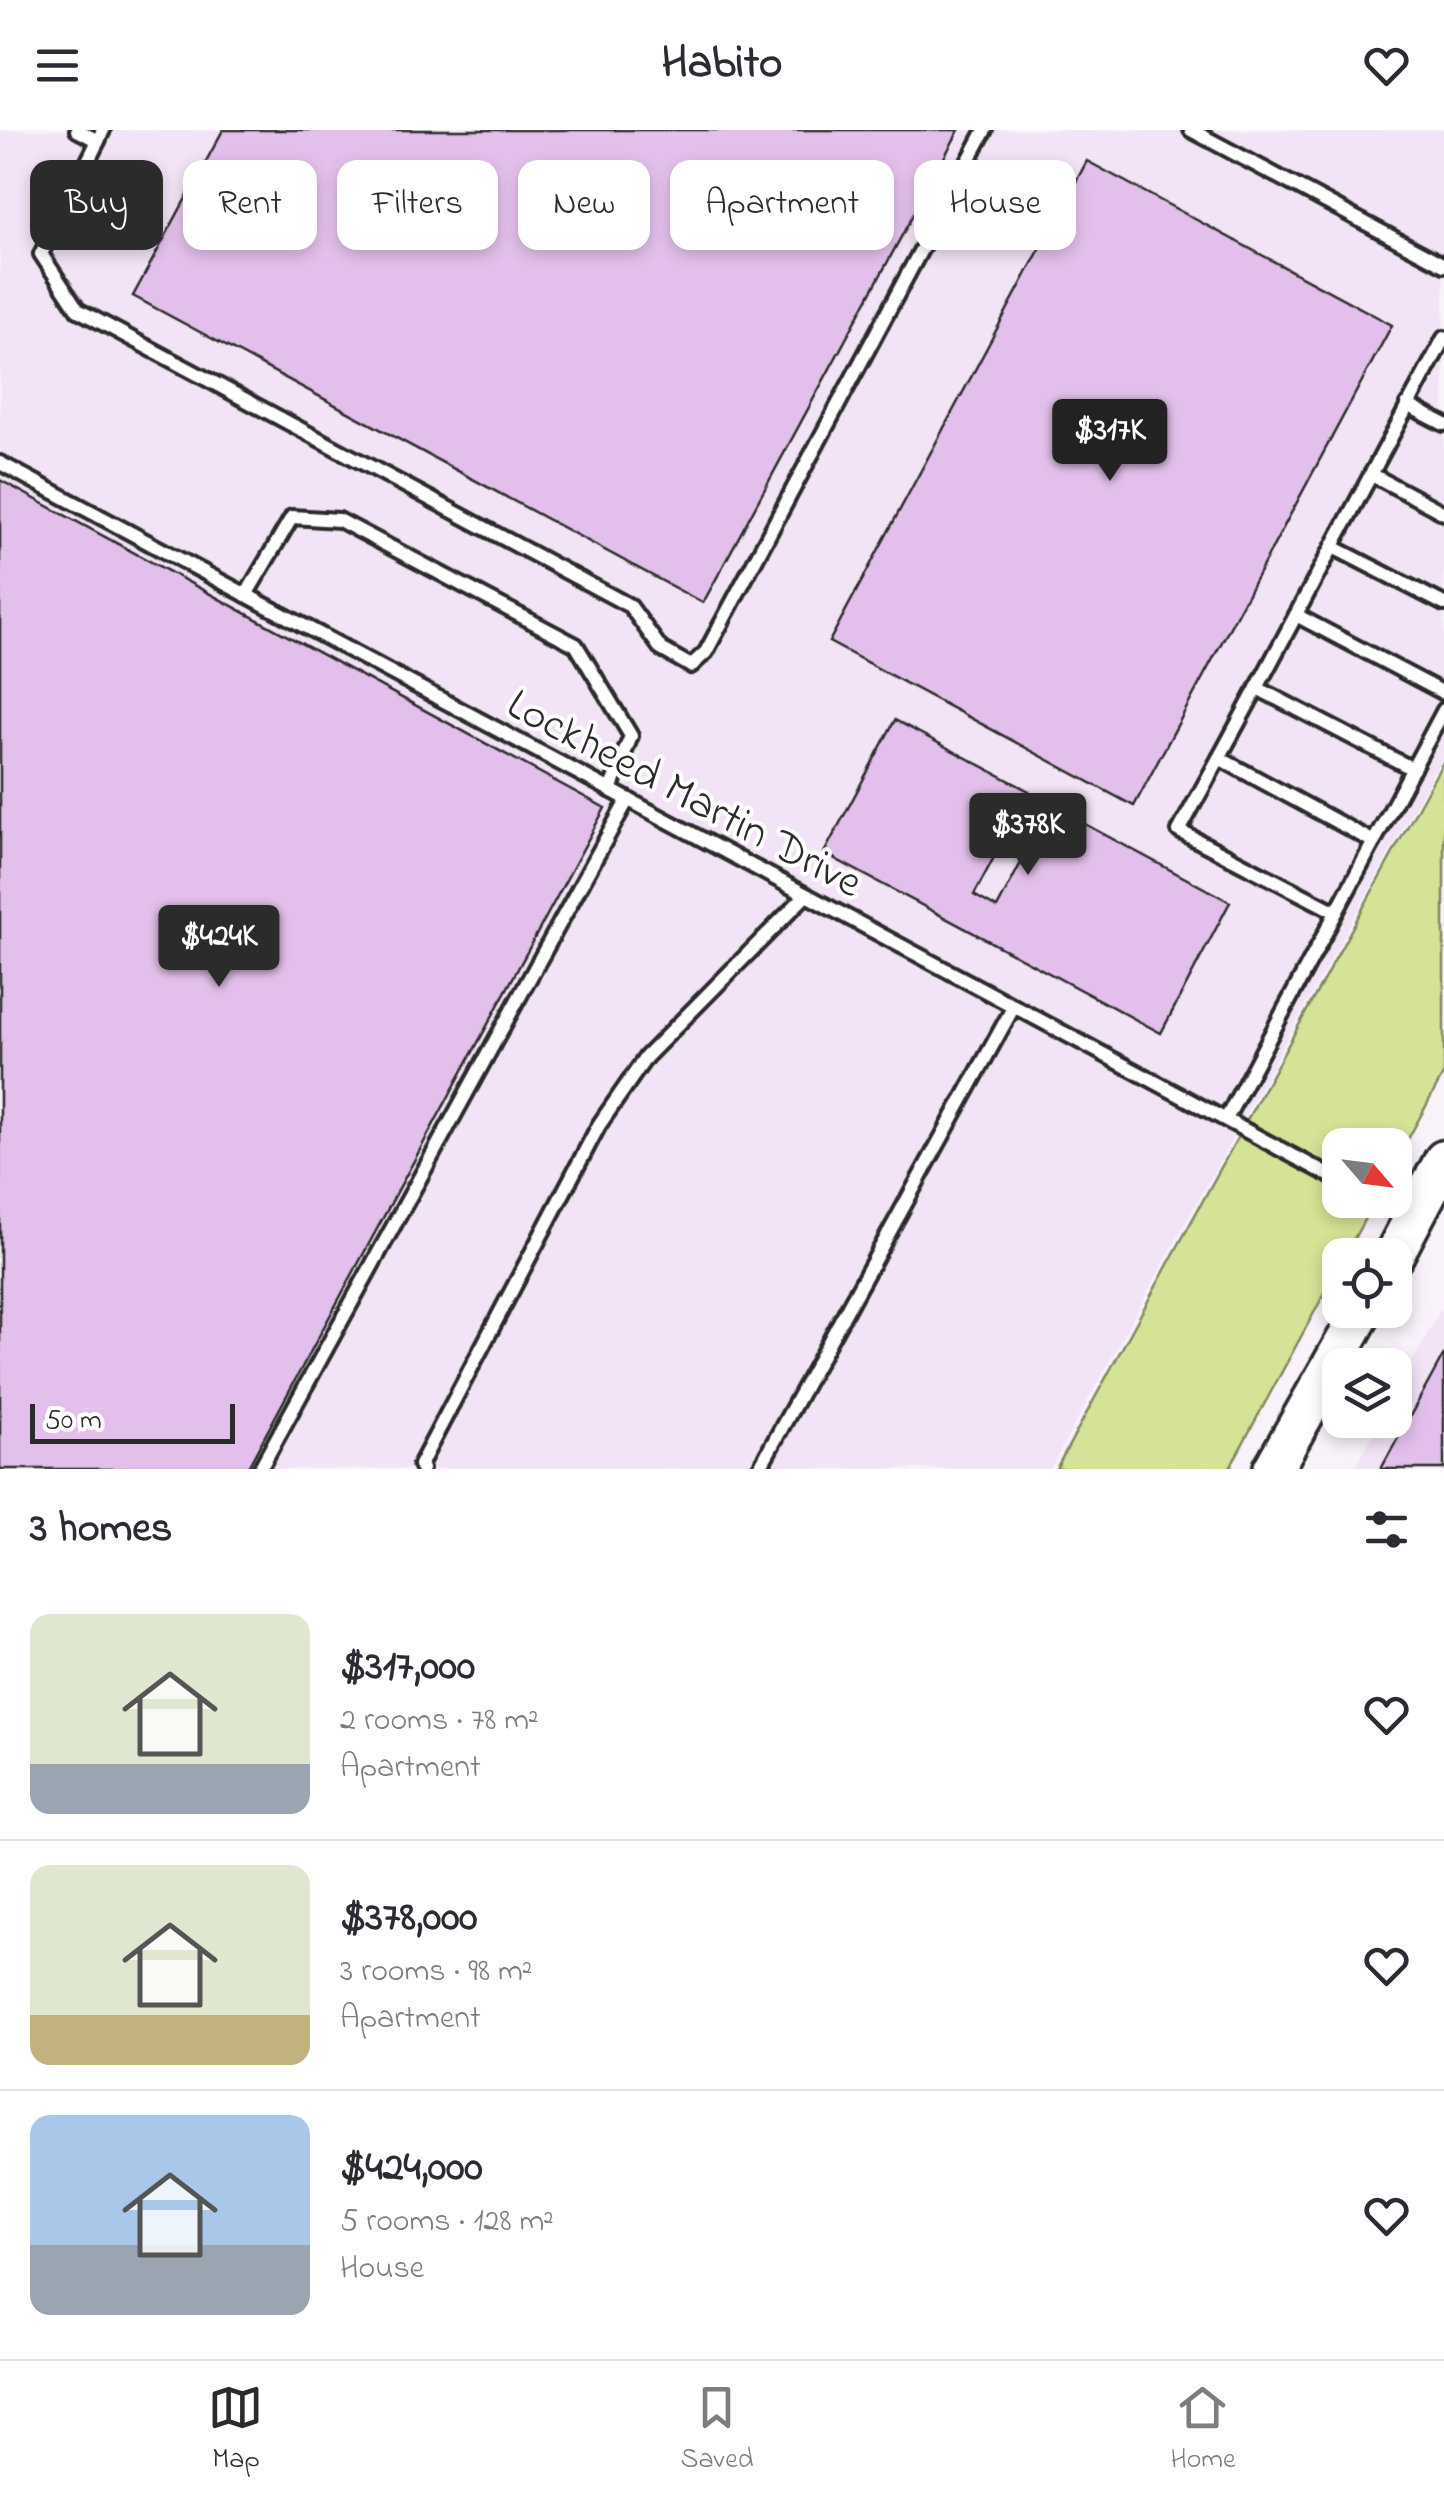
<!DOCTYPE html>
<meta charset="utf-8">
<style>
:root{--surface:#fff;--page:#f2f2f3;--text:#2b2b33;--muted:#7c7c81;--line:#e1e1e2;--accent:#2b2b2b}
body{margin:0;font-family:"Indie Flower",sans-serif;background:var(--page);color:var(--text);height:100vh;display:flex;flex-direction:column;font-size:38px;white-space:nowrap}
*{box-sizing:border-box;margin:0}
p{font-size:32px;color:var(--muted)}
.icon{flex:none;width:55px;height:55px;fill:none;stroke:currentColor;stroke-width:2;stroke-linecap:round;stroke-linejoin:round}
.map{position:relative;height:1339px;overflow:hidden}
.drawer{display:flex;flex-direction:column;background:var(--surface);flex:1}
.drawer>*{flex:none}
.top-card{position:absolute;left:30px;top:30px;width:1385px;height:90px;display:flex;gap:20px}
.needle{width:65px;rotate:118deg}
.controls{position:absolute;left:1322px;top:998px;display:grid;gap:20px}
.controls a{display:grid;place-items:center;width:90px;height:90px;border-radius:20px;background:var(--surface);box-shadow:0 5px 15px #0003;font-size:50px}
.scale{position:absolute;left:30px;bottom:25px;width:205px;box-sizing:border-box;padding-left:10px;border:5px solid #2b2b2b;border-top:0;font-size:28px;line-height:35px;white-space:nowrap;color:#2b2b2b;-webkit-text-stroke:8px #fff;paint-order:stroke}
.price{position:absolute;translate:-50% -85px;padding:0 22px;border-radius:10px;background:var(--accent);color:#fff;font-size:32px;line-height:65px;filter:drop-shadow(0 2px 5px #0008)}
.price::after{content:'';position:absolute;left:50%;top:60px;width:30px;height:22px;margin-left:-15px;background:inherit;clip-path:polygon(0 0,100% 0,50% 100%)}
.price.on{background:#222;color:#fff}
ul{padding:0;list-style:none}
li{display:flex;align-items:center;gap:30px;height:250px;padding:0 30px}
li+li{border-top:2px solid var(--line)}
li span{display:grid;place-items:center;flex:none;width:280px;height:200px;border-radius:20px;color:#555}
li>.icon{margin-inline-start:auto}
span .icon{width:120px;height:120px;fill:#fffc;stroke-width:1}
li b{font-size:42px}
h2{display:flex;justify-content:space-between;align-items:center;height:120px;padding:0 30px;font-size:42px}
.tag{padding:0 35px;border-radius:20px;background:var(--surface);box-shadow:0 5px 15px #0003;font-size:35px;line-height:90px}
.tag.on{background:var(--accent);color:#fff}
header{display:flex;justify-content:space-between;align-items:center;height:130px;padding:0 30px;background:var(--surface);font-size:45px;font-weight:700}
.tabs{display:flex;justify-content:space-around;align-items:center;height:140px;border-top:2px solid var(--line);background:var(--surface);font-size:28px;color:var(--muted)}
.tabs a{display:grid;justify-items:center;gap:5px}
.tabs .on{color:var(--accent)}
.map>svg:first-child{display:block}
</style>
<header><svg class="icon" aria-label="menu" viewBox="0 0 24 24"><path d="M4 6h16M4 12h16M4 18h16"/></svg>Habito<svg class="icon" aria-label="heart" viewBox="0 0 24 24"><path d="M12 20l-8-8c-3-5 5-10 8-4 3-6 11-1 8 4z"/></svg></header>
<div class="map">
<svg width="1444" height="1339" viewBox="0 0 1444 1339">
<rect width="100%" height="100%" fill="#f9f2fb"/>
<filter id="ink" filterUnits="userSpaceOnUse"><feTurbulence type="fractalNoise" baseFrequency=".01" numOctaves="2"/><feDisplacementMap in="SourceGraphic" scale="20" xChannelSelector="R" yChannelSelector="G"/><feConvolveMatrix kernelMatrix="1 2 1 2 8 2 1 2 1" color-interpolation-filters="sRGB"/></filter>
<g filter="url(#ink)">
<g fill="#f2e3f6">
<polygon points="0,0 1444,0 1444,624 1050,1339 0,1339"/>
<polygon points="1444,1173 1444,1339 1354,1339 1381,1290 1395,1290 1395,1264"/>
</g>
<polygon fill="#d5e396" stroke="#808760" stroke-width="2.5" points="1444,630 1444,943 1395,1033 1395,1015 1340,1015 1340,1070 1375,1070 1345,1125 1340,1125 1340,1135 1229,1339 1056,1339"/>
<g fill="#e3c0eb" stroke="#2b2b2b" stroke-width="2.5">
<polygon points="223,0 959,0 703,473 133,166"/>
<polygon points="1087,31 1392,195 1134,676 829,512"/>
<polygon points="0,350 605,678 247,1339 0,1339"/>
<polygon points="895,590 1029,661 974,765 997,778 1051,676 1230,772 1161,903 824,723"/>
<polygon points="1444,1224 1444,1339 1381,1339"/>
</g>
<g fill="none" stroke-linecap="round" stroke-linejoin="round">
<defs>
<g id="lane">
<polyline points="77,0 98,11 103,0"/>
<polyline points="1191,0 1444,135"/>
<polyline points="98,11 41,124 78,180 630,476 661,519 691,536 706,522 985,0"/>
<polyline points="1407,275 1444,294"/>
<polyline points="0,333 1340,1051"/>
<polyline points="1371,344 1444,383"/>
<polyline points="1333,417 1444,474"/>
<polyline points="246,465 292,387 339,390 576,515 631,606 610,660"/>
<polyline points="1296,485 1444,563"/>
<polyline points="1219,628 1257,558"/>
<polyline points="1413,639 1257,558 1444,208"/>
<polyline points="1336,782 1179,701 1219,628 1374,712"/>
<polyline points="1226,989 1444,580"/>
<polyline points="1376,1070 1410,1088"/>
<polyline points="260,1339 628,669"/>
<polyline points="422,1339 420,1335 599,995 646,927 806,765"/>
<polyline points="759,1339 1014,876"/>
</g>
<g id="secondary">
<polyline points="1394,1125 1444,1030"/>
<polyline points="1273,1339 1363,1180"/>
</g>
</defs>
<use href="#lane" stroke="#2b2b2b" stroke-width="20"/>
<use href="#secondary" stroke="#2b2b2b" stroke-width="45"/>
<use href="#lane" stroke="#fff" stroke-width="12"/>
<use href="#secondary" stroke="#fff" stroke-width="38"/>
</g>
</g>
<g text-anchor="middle" stroke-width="8" stroke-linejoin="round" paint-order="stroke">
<g font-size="45" fill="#2b2b2b" stroke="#fff">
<text transform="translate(686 661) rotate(28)" y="16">Lockheed Martin Drive</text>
</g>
</g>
</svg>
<div class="controls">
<a><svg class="needle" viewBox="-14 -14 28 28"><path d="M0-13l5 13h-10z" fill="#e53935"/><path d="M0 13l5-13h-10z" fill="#7c7c81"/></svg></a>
<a><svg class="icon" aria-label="locate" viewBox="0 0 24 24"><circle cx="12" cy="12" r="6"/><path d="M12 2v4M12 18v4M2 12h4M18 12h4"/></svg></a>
<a><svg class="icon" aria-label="layers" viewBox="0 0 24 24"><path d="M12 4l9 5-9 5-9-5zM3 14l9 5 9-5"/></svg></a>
</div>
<div class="scale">50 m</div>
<b class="price on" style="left:1110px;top:354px">$317K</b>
<b class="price" style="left:1028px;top:748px">$378K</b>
<b class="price" style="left:219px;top:860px">$424K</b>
<div class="top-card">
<a class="tag on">Buy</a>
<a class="tag">Rent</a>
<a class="tag">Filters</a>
<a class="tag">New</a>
<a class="tag">Apartment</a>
<a class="tag">House</a>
</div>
</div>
<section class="drawer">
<h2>3 homes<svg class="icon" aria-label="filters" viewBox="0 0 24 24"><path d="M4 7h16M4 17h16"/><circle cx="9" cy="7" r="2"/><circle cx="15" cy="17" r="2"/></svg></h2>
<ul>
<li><span style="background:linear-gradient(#dfe7d0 75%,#9aa5b1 0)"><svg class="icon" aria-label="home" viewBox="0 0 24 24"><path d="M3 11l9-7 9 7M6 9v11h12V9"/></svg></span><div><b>$317,000</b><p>2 rooms · 78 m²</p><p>Apartment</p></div><svg class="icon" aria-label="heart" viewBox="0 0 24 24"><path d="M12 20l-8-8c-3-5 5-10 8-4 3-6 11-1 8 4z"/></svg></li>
<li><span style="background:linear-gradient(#dfe7d0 75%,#c2b280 0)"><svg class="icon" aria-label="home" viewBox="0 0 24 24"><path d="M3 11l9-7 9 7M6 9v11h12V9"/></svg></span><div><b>$378,000</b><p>3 rooms · 98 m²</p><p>Apartment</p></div><svg class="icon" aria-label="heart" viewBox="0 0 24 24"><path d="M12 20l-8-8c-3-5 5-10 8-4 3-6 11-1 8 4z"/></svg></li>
<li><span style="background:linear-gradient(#a9c7e8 65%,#9aa5b1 0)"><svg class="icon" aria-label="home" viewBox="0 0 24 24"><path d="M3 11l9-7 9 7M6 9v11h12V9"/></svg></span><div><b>$424,000</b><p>5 rooms · 128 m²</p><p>House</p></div><svg class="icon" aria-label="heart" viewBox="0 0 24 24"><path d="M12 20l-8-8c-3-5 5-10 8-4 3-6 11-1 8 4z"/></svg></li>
</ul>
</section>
<nav class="tabs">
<a class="on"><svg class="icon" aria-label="map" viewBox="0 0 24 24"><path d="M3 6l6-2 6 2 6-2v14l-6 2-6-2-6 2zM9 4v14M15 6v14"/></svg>Map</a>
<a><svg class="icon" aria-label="saved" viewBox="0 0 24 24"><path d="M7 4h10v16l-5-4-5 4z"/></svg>Saved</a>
<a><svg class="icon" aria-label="home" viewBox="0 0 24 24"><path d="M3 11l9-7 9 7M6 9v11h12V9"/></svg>Home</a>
</nav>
